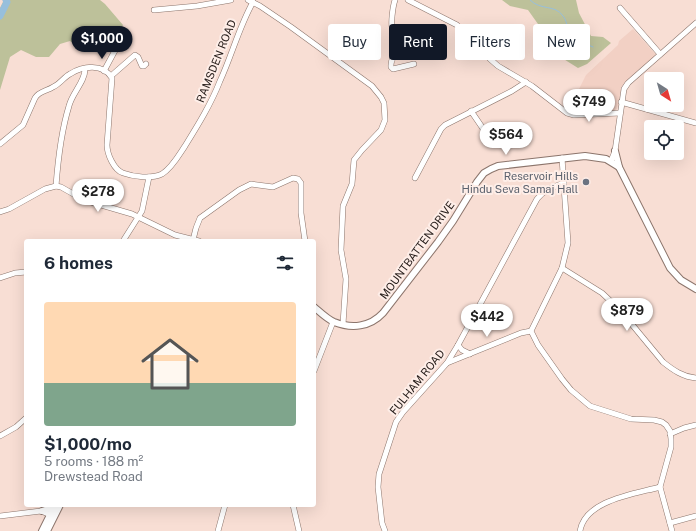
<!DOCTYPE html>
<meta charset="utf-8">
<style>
:root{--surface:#fff;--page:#f2f2f3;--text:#1f2937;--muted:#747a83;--accent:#111827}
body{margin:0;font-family:"Public Sans",sans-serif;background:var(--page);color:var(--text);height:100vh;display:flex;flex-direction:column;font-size:15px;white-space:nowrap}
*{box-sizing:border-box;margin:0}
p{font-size:13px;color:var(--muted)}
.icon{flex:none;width:22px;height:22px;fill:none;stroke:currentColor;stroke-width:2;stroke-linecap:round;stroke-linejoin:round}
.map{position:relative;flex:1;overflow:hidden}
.drawer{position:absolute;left:24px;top:239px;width:292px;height:268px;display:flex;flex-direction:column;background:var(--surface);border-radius:4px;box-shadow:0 4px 16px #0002}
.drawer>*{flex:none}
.top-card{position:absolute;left:328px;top:24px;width:308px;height:36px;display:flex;gap:8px}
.needle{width:26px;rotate:143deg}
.controls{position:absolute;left:644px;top:72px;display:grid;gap:8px}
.controls a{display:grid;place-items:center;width:40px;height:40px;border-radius:4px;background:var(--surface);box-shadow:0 4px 16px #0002;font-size:20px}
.price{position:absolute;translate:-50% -34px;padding:0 9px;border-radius:14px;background:#fff;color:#222;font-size:13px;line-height:26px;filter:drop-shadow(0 1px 2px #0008)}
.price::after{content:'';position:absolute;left:50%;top:24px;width:12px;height:9px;margin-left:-6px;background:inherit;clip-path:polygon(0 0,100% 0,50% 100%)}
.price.selected{background:var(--accent);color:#fff}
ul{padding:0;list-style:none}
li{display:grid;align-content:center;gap:8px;height:212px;padding:0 20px}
li span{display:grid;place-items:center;height:124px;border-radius:4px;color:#555}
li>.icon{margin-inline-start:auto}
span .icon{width:72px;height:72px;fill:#fffc;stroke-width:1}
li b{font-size:17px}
h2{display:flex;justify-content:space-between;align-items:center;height:48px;padding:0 20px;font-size:17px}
.pill{padding:0 14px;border-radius:4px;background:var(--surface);box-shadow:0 4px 16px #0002;font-size:14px;line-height:36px}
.pill.selected{background:var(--accent);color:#fff}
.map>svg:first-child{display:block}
</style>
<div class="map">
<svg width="696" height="531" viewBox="0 0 696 531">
<rect width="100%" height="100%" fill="#f8ded4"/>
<polygon fill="#f2d0c4" points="633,29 656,55 622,86 617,109 614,111 573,112 568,111 586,75 618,45 619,41"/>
<g fill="#bdc19a">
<polygon points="4,0 100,0 105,4 123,25 115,40 77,46 70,41 60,44 49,57 36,57 21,50 10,57 0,90 0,8"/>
<polygon points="502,0 576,0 579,13 591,36 603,37 611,43 587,64 578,68 562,58 550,34 538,24 528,10 510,6"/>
</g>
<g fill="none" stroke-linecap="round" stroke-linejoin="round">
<g stroke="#97bfdc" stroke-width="1">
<path d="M530,0C541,11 555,4 563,16C571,26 561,31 576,44H586L593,47"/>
<polyline points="7,2 9,0"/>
</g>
<polyline stroke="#97bfdc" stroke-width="7" points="0,16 7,2 6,0"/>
<defs>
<g id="minor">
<polyline points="248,0 260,6 291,27 372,86 381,97 384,103 385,120 381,130 362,150 354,160 352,184 343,206 341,250 346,279 343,324"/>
<path d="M395,0C393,6 390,25 393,31C395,36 401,39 400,45C400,53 390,55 391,67L393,69L414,64"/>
<polyline points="408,0 457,25 490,59 498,66 532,86 567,113 574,115 620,113"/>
<polyline points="620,8 660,54"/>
<polyline points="154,10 197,6 231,0"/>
<polyline points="104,71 118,45 126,36"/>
<polyline points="111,76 135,55 138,57 142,66 144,66 146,64"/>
<polyline points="621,102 696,123"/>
<polyline points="471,111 486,133"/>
<path d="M0,144L23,125L35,98C39,91 47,91 53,87C60,84 64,77 70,74C83,66 103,63 112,78L107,145C107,154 114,170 123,173C134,177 151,179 162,174C172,168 179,155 185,146C198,125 211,104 220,81C232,55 239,27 253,2"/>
<polyline points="562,158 568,243 562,268 531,331 538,345 562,379 571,390 590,406 631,419 654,420 662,422 666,425 670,431 671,439 671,447 660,487 672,531"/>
<polyline points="611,161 615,151 624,89 628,83 696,23"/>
<polyline points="415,178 441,129 445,125 512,91 526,82"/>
<path d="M56,186C58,159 61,132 69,106C72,93 85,82 85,69"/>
<polyline points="0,212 9,209 45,189 56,186 61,187 84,200 132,214 175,235 199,241"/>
<polyline points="193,240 196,228 200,218 239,190 251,184 273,187 293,178 298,179 301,183 301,213 305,241"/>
<polyline points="123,241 142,211 149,177"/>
<path d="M562,268L602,293L620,310L663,362C673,370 683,377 696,378"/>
<polyline points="0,278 15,273 26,272"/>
<polyline points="458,345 462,350 470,354"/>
<polyline points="447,363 521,333 531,331"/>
<polyline points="314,371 333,322"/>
<polyline points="670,434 684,428 696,425"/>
<polyline points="0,436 16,427 26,418"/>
<polyline points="293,505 299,531"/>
<polyline points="0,516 41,511 53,516"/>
<polyline points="670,523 696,516"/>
<polyline points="218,531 225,505"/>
<path d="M385,531L382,523L378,487L379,474L396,422L403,412L447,363L458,345L537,199C544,190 553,187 564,183"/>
<path d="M580,531C585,500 635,494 660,487"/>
</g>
<g id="major">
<polyline points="615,151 619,167"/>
<path d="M314,307C320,312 327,319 334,322C352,329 370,327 383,313L438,242L453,221L477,182L484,173L491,169L498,166L585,156L606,159L619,167L670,268L681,280L696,289"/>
<polyline points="42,511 54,507"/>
<polyline points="42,531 55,505"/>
<polyline points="47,531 60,505"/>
</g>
</defs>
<use href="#minor" stroke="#8c756c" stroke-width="6"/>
<use href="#major" stroke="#8c756c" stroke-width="8"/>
<use href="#minor" stroke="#fff" stroke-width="5"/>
<use href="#major" stroke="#fff" stroke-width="6"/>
</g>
<circle fill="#6b7280" stroke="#feeee8" stroke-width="1.5" cx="586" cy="182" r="4"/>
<g text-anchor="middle" stroke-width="4" stroke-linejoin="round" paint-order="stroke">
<g font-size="11" fill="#251c19" stroke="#feeee8">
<text transform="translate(216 61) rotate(-68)" y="4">RAMSDEN ROAD</text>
<text transform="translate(417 250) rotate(-54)" y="4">MOUNTBATTEN DRIVE</text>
<text transform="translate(417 382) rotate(-51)" y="4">FULHAM ROAD</text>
</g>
<g font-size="11" fill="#5b616d" stroke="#feeee8" text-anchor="end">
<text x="578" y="180">Reservoir Hills<tspan x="578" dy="13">Hindu Seva Samaj Hall</tspan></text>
</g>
</g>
</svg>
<div class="controls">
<a><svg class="needle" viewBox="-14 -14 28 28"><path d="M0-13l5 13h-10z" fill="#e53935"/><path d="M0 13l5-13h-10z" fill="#747a83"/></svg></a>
<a><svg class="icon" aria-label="locate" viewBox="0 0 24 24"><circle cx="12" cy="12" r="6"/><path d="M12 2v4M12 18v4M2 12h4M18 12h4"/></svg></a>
</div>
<b class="price selected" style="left:102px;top:60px">$1,000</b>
<b class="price" style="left:589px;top:123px">$749</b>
<b class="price" style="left:506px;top:156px">$564</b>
<b class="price" style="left:98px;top:213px">$278</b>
<b class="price" style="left:627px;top:332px">$879</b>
<b class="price" style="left:487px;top:338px">$442</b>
<div class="top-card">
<a class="pill">Buy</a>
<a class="pill selected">Rent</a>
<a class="pill">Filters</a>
<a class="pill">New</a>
</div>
<section class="drawer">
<h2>6 homes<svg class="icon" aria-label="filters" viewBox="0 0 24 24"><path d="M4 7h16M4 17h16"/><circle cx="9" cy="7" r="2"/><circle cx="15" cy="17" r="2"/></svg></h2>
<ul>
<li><span style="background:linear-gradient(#ffd9b3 65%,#7fa58c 0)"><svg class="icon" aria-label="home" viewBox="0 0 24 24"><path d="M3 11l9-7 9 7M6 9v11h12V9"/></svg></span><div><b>$1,000/mo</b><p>5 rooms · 188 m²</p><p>Drewstead Road</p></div></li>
</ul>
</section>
</div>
